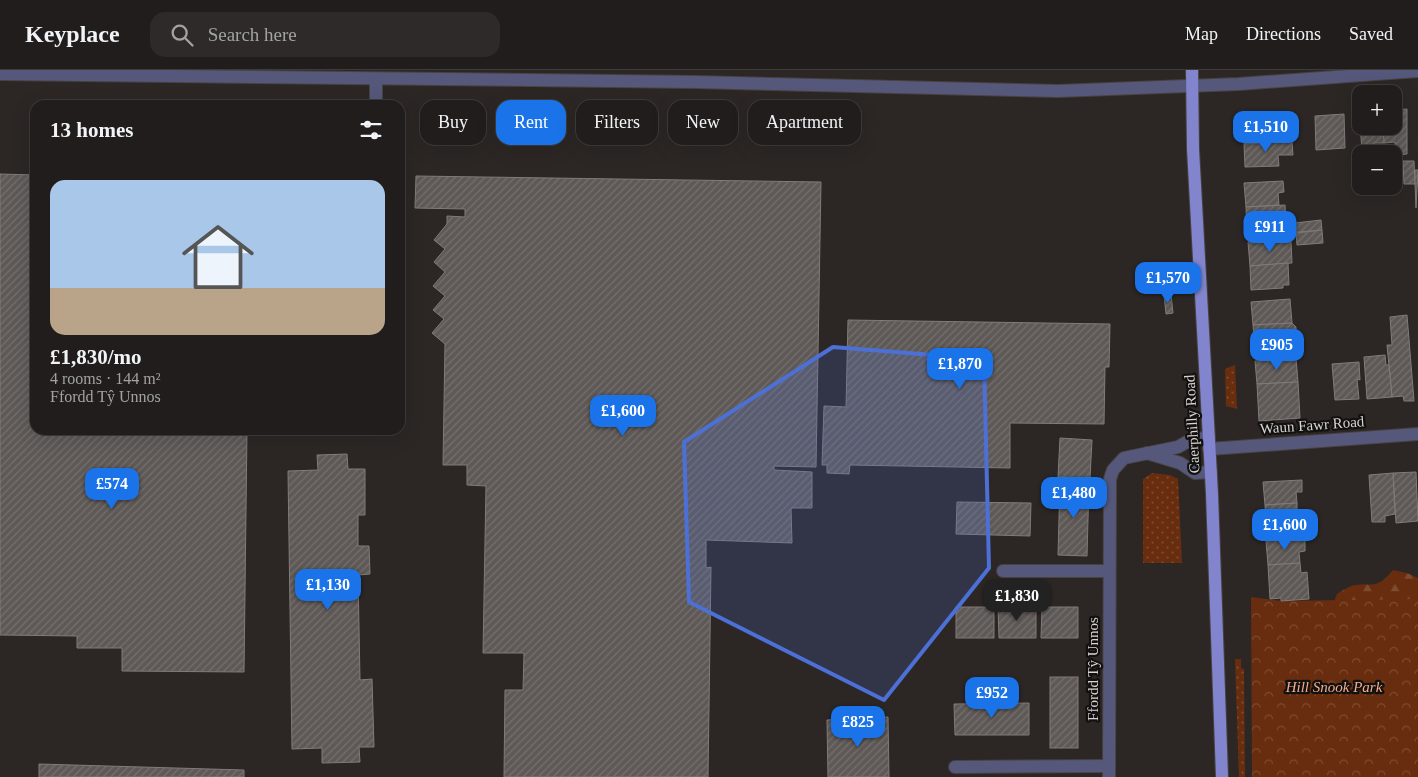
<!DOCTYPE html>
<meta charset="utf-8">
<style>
:root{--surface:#211d1c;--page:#2d2a29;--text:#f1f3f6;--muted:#a2a2a3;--line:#3e3b3b;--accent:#1a73e8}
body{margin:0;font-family:"Times New Roman",serif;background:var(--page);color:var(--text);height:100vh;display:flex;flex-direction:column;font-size:19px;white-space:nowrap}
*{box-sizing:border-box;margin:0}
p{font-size:16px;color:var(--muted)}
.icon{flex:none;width:28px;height:28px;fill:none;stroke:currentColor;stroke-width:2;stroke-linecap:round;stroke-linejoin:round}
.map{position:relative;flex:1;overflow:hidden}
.sheet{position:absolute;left:30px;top:30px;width:375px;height:335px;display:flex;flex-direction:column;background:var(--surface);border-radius:15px;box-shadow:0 5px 20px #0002,0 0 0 1px var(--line)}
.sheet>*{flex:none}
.top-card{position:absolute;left:420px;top:30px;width:475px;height:45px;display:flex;gap:10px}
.controls{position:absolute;left:1352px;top:15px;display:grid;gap:10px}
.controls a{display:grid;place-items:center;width:50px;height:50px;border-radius:10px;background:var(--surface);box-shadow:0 5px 20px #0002,0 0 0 1px var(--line);font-size:25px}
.price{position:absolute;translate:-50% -42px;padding:0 11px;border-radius:10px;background:var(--accent);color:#fff;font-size:16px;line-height:32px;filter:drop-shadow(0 1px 2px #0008)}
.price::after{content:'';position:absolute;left:50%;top:30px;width:15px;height:11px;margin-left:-8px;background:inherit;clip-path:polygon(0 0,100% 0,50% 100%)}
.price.active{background:#222;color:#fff}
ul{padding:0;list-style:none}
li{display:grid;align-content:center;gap:10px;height:265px;padding:0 20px}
li span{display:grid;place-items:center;height:155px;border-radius:15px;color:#555}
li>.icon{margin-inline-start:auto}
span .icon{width:90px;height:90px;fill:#fffc;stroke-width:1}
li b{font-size:21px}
h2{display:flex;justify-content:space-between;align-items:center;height:60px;padding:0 20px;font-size:21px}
.chip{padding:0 18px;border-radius:15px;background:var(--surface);box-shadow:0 5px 20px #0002,0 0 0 1px var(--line);font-size:18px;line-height:45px}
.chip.active{background:var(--accent);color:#fff}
header{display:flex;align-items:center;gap:30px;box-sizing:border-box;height:70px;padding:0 25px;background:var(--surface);border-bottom:1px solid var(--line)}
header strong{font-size:24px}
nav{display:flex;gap:28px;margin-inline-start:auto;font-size:18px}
.search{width:350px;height:45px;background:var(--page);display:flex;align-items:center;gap:12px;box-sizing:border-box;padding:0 18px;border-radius:15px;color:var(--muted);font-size:19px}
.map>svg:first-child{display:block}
</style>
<header>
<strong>Keyplace</strong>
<div class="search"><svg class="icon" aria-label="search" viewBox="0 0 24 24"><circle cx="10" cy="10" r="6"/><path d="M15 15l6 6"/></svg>Search here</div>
<nav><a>Map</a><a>Directions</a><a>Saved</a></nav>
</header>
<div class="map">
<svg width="1418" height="707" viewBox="0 0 1418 707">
<defs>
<pattern id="grass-dots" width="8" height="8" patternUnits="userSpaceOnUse" patternTransform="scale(1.25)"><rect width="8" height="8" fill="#682d0e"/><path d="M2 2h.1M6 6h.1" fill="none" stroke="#7d4b30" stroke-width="1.8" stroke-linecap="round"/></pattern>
<pattern id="forest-firs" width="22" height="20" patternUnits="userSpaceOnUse" patternTransform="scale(1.25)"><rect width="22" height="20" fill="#682d0e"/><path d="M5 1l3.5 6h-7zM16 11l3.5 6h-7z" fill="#7d4b30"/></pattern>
<pattern id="park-crowns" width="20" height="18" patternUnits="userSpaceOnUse" patternTransform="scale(1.25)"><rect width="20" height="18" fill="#682d0e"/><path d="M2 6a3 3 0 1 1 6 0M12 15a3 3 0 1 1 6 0" fill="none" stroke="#7d4b30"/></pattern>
<pattern id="building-hatch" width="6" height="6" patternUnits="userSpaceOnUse" patternTransform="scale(1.25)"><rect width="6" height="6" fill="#5e5957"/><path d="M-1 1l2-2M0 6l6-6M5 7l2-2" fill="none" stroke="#74706e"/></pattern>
</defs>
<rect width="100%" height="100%" fill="#2c2725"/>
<g fill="url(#grass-dots)">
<polygon points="1235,295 1237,339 1226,336 1225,299"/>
<polygon points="1152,403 1170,405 1178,409 1182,493 1143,493 1143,409"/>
<polygon points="1235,589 1241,589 1241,598 1244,599 1245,707 1239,707"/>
</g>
<path fill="url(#forest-firs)" d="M1393,500L1407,503L1418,508V557L1333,535L1337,524C1342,521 1349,516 1355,515C1376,513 1377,519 1393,500Z"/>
<polygon fill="url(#park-crowns)" points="1251,527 1281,531 1418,529 1418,707 1252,707"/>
<g fill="url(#building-hatch)" stroke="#817b79">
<polygon points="1407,39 1407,84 1395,85 1395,72 1384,73 1383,56 1394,56 1394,40"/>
<polygon points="1359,42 1361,42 1361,56 1383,56 1384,73 1374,73 1374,80 1362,80"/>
<polygon points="1344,44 1345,78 1316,80 1315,46"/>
<polygon points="1277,48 1277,59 1292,58 1292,71 1244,74 1243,50"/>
<polygon points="1292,71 1293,85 1278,85 1279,96 1245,97 1244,74"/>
<polygon points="1403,91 1414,91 1415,114 1404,114"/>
<polygon points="1355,92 1361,92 1361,116 1366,116 1366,119 1356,119"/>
<polygon points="1415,100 1418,100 1416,138 1415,114"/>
<polygon points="0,104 35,105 35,360 247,360 244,602 122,601 122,578 77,578 77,566 0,565"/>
<polygon points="416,106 821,112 816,397 774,396 774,400 812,402 812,438 791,438 792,473 706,470 706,498 711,497 708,707 504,707 505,620 523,620 524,583 483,583 486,416 467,415 467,395 443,395 445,274 432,263 444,249 433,240 445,226 433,216 445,202 434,192 445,179 434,170 447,154 447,146 465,147 465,139 415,138"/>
<polygon points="1283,111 1284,122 1278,123 1279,135 1246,137 1244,113"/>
<polygon points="1285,135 1286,157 1247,161 1246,137"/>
<polygon points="1321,150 1322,160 1286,163 1286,154"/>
<polygon points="1322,160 1323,173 1297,175 1296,163"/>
<polygon points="1291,171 1292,193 1250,196 1248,172"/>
<polygon points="1288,193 1289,215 1283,215 1283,218 1251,220 1250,196"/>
<polygon points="1171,224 1173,243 1166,244 1164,225"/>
<polygon points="1290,229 1292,253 1253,255 1251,232"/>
<polygon points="1407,245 1414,331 1404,331 1403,326 1392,327 1387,275 1392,275 1390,247"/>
<polygon points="848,250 1110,254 1109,297 1105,297 1104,354 1010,353 1010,398 850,395 849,404 827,403 827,395 822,395 824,336 846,337"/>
<polygon points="1292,253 1296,257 1296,263 1292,268 1292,277 1255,279 1253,255"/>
<polygon points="1385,285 1386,295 1389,295 1392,327 1367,329 1364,287"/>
<polygon points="1296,288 1298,312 1257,314 1255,291"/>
<polygon points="1359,292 1360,310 1357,309 1359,329 1335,330 1332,294"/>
<polygon points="1298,312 1300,348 1259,351 1257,314"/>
<polygon points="1060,368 1092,370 1090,408 1058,407"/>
<polygon points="347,384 348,399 365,399 365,445 358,445 358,476 369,476 370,504 358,505 360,610 372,609 374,677 359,677 360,692 322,693 322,678 292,679 288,401 318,400 317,385"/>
<polygon points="1416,402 1418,451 1396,453 1393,403"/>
<polygon points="1393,403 1395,444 1385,446 1385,452 1372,452 1369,405"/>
<polygon points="1302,410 1302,422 1296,422 1297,433 1265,435 1263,412"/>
<polygon points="1060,412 1089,413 1087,486 1058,485"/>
<polygon points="957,432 1031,433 1030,466 956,464"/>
<polygon points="1297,433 1297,443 1304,442 1305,456 1266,459 1265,435"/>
<polygon points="1305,468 1305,481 1299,482 1300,493 1268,495 1266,471"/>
<polygon points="1300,493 1301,503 1307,502 1309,529 1281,531 1281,528 1270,529 1268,495"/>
<rect x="956" y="537" width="38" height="31"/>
<polygon points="998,537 1036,537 1036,568 999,568"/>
<polygon points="1042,537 1078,537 1078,568 1041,568"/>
<rect x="1050" y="607" width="28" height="71"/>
<polygon points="1029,633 1029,665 955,665 954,634"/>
<polygon points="888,647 889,707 828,707 827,650"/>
<polygon points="39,694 244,700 244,707 39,707"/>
</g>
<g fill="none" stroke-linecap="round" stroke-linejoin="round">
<defs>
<g id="minor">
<polyline points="0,4 695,12 1058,21 1239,14 1418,1"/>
<polyline points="376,35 376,9"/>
<polyline points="1209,379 1418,364"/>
<polyline points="1147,383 1180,393 1195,403 1211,402"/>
<polyline points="1003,501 1108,501"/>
<polyline points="955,697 1109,696"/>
<polyline points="1109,707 1110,409 1113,400 1124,388 1178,377 1192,369 1209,368"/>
</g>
<polyline id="major" points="1192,0 1193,79 1212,424 1222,707"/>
</defs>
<use href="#minor" stroke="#474341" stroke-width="14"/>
<use href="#major" stroke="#474341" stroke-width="14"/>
<use href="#minor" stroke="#55587b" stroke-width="12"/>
<use href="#major" stroke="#8285cd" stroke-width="12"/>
</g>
<path fill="#4c70d6" fill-opacity="0.2" stroke="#4c70d6" stroke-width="4" stroke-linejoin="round" d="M833,277L984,289L989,498L884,630L689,532L684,372Z"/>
<g text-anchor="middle" stroke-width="4.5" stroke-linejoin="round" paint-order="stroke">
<g font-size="15" fill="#d7d4d2" stroke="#131110">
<text transform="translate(1192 354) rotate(-93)" y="5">Caerphilly Road</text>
<text transform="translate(1312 355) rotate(-4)" y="5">Waun Fawr Road</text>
<text transform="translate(1093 599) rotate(-90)" y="5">Ffordd Tŷ Unnos</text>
</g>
<g font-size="15" font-style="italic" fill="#f2ab8c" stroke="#131110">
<text x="1334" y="622">Hill Snook Park</text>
</g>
</g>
</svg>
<div class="controls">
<a>+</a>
<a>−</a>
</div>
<b class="price" style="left:1266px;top:83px">£1,510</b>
<b class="price" style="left:1270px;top:183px">£911</b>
<b class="price" style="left:1168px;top:234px">£1,570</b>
<b class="price" style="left:1277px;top:301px">£905</b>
<b class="price" style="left:960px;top:320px">£1,870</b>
<b class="price" style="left:623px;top:367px">£1,600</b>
<b class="price" style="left:112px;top:440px">£574</b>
<b class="price" style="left:1074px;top:449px">£1,480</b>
<b class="price" style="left:1285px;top:481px">£1,600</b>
<b class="price" style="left:328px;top:541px">£1,130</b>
<b class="price active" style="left:1017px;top:552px">£1,830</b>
<b class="price" style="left:992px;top:649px">£952</b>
<b class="price" style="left:858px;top:678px">£825</b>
<div class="top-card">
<a class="chip">Buy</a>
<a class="chip active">Rent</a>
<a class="chip">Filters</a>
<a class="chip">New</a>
<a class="chip">Apartment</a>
</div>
<section class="sheet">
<h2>13 homes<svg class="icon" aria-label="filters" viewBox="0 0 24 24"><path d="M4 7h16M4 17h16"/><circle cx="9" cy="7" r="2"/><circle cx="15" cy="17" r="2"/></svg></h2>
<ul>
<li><span style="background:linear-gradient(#a9c7e8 70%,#b9a48a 0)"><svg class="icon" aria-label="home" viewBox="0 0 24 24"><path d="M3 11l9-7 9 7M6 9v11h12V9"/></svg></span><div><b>£1,830/mo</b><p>4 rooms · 144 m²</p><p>Ffordd Tŷ Unnos</p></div></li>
</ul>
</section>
</div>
